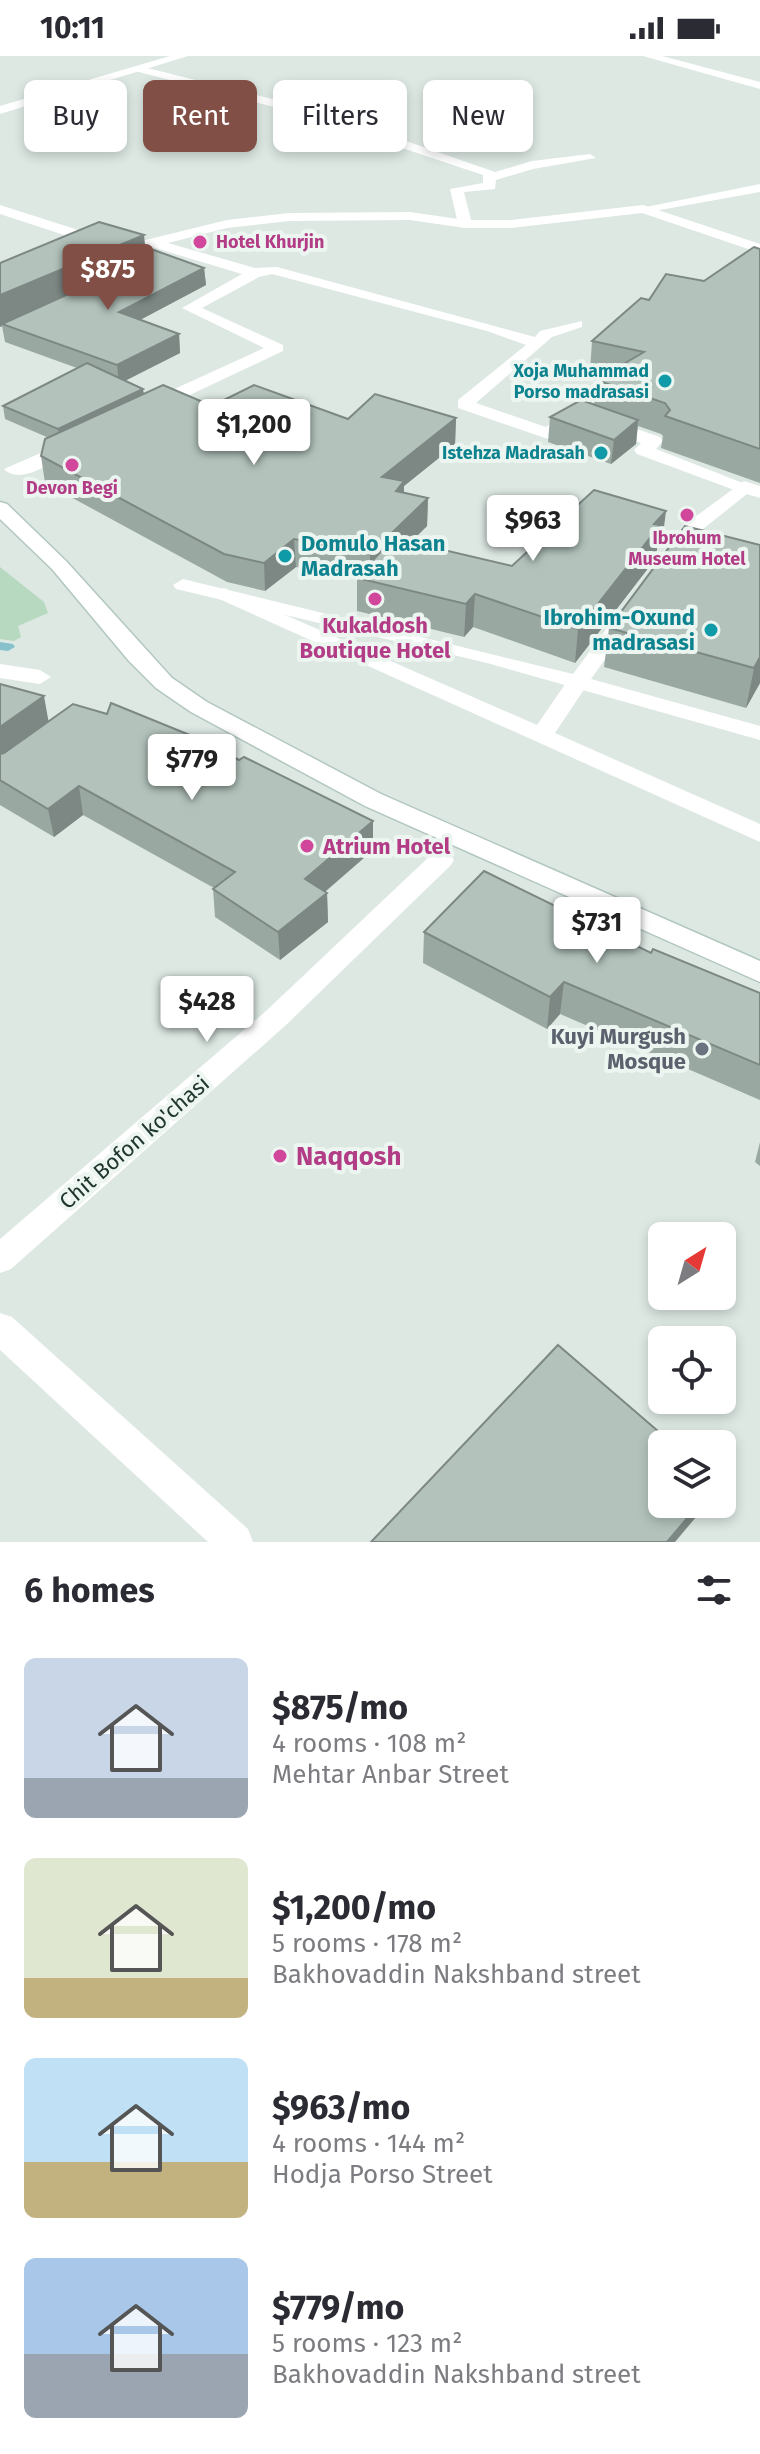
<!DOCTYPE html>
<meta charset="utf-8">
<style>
:root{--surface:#fff;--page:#f7f7f7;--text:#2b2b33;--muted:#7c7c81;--accent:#814f45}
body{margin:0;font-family:"Fira Sans",sans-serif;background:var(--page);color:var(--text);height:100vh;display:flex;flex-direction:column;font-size:30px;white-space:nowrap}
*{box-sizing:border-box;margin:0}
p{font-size:26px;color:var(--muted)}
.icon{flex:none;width:44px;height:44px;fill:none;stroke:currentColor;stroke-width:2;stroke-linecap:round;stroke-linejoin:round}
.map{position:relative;height:1486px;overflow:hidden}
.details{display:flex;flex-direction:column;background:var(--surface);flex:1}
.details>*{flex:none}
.banner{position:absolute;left:24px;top:24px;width:712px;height:72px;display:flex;gap:16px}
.needle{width:52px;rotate:37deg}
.tools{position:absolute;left:648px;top:1166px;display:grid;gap:16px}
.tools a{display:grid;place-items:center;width:88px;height:88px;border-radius:12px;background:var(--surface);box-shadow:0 4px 12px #0003;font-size:40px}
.price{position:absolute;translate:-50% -68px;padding:0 18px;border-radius:8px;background:#fff;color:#222;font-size:26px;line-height:52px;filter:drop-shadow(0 2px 4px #0008)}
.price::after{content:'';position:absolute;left:50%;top:48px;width:24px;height:18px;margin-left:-12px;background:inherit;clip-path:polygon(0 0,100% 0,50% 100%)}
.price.active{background:var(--accent);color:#fff}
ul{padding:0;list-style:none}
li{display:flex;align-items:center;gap:24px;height:200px;padding:0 24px}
li span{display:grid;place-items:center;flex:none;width:224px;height:160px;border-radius:12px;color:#555}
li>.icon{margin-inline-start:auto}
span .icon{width:96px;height:96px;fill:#fffc;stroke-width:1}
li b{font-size:34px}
h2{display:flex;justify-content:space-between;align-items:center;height:96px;padding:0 24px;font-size:34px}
.tag{padding:0 28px;border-radius:12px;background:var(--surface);box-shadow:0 4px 12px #0003;font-size:28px;line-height:72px}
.tag.active{background:var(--accent);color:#fff}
.status{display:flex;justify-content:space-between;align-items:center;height:56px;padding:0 40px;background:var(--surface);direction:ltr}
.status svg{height:22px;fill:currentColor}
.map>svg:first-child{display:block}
</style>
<div class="status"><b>10:11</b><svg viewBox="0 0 49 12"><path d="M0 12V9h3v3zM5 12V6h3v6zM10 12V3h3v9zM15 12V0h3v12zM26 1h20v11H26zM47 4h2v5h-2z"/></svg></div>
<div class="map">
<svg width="760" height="1486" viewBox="0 0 760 1486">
<rect width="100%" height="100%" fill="#dde8e3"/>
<polygon fill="#b7d9c0" points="0,511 44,546 48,557 18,570 21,581 14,585 0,583"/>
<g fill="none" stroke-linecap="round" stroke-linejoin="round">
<polygon fill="#87c2cc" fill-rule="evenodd" points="0,586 13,588 15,591 8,595 0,594"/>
<defs>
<polygon id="secondary" points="0,446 7,448 66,505 172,622 207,646 381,738 760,905 760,926 365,750 191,656 156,632 129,605 52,513 0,463"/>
</defs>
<use href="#secondary" stroke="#b1c7bf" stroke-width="3"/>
<g fill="#fff" fill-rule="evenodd">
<polygon points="139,10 356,64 360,69 495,116 532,105 590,98 596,102 533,113 496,124 495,133 464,136 472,168 465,172 458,168 450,133 483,127 483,119 351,75 347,70 135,15"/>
<polygon points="224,532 537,669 570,621 586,621 589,626 555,677 760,768 760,786 217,542 214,538"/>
</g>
<g fill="#fff" fill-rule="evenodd">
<polygon points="0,149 125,189 227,164 289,157 410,156 465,164 511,164 643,149 760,188 760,197 642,157 511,172 465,172 410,164 289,165 227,172 168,187 255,212 277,211 535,281 540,275 582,265 582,271 552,281 476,347 546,371 570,354 582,354 660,381 663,385 656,393 753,431 744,437 737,435 637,398 634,394 641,387 578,365 548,383 458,352 458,344 526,289 487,275 272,218 259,221 202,252 283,289 283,295 158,354 146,354 146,346 264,292 182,252 242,218 152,191 119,197 0,158"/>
<path d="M68,385L74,386V394C56,403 22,431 4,413Z"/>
<polygon points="0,608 40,614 51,621 40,628 0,622"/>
</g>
<g fill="#fff" fill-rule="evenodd">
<polygon points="643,0 662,0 760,26 760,33"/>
<polygon points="760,128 760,136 643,157 636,153"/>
<polygon points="744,425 760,430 760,442 747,438 698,477 682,500 668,500 665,496 684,469"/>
<polygon points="183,523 573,618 619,556 633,556 636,560 591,623 760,670 760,684 487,607 176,533 173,529"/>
<polygon points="441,795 450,798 454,804 450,810 286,969 11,1213 0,1217 0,1183 266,955 432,798"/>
<polygon points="0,1257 12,1261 248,1473 253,1486 208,1486 0,1294"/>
</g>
<polygon fill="#fff" fill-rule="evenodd" points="170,0 188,0 0,58 0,50"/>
<use href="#secondary" fill="#fff" fill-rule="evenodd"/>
</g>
<g fill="#9aa8a2">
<polygon points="760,193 760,427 661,392 663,380 661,378 638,370 636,388 611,408 548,386 550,361 594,349 596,324 605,319 590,315 592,285 649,244 704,225"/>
<polygon points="146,203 204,212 206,229 140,264 179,278 180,297 125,324 144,337 212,350 348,363 456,362 455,389 404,430 404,436 428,442 427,470 411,486 512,510 662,487 657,492 656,502 575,607 473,571 464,581 357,555 357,524 296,511 265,535 227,526 45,427 41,400 49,382 5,363 3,350 77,312 5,286 2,270 0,271 0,207"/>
<polygon points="760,489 760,627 746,652 604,611 609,572"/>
<polygon points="0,628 48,666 373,794 325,836 327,837 328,866 280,904 215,861 213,833 214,832 83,759 54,781 0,749"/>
<polygon points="424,876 651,897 760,937 760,1044 560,958 547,973 423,907"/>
<polygon points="760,1086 760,1110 755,1106"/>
</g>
<g fill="#7d8884">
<polygon points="144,179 147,208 2,268 2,270 0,271 0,239"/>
<polygon points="204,212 206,229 121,274 119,256"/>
<polygon points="179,278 180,297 119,328 117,309"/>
<polygon points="143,333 145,345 60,386 58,373"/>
<polygon points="456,362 455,389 404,430 404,453 382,421"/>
<polygon points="638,364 636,388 611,408 614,384"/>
<polygon points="428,442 427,470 370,526 370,498"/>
<polygon points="666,455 662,487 657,492 656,502 575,607 578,573 654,468"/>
<polygon points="294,483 296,511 265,535 264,507"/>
<polygon points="475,538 473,571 464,581 466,548"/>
<polygon points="760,601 760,627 746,652 754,612"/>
<polygon points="44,640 49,668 0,703 0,671"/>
<polygon points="79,730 83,759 54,781 48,753"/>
<polygon points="373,765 373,794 306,852 305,823"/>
<polygon points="327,837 328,866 280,904 278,876"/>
<polygon points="564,926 560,958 547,973 550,941"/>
<polygon points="699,1448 707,1448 675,1486 667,1486"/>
</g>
<g fill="#b3c3bc" stroke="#7d8884" stroke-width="2">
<polygon points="99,166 144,179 0,239 0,207"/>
<polygon points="754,191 760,193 760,393 665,360 670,354 665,347 596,324 644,296 592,285 641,242 649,244 666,218 704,225"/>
<polygon points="148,192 204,212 119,256 179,278 117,309 2,268 148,202"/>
<polygon points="87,307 143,333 58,373 3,350"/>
<polygon points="163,329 212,350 254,329 348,363 375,338 456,362 382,421 404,425 396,435 428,442 370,498 294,483 264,507 224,498 41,400 45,383"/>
<polygon points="581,344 638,364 614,384 550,361"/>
<polygon points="594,434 666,455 654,468 660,469 578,573 475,538 466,548 357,522 393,482 512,510"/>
<polygon points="685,470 760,489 760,601 754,612 609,572"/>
<polygon points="0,628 44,640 0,671"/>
<polygon points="111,647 197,682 239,704 244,701 373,765 305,823 327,837 278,876 213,833 235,816 79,730 48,753 0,724 0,698 4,697 73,648 107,658"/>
<polygon points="484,815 651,897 653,893 760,937 760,1009 564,926 550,941 424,876"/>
<polygon points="558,1289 673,1388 662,1388 662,1448 699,1448 667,1486 371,1486"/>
</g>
<g fill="#d1479c" stroke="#edf5f1" stroke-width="3">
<circle cx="200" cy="186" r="8"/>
<circle cx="72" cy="409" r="8"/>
<circle cx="687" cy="459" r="8"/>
<circle cx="375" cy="543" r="8"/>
<circle cx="307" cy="790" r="8"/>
<circle cx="280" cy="1100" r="8"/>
</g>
<g fill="#0f9aa8" stroke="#edf5f1" stroke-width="3">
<circle cx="665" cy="325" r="8"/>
<circle cx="601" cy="397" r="8"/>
<circle cx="285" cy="500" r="8"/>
<circle cx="711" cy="574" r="8"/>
</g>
<circle fill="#6b7280" stroke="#edf5f1" stroke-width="3" cx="702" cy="993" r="8"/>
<g text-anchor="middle" stroke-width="8" stroke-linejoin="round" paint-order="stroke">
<g font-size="18" font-weight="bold" fill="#b23c85" stroke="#edf5f1">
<text x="216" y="192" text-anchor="start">Hotel Khurjin</text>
<text x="72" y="438">Devon Begi</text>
<text x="687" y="488">Ibrohum<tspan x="687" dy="21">Museum Hotel</tspan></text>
</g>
<g font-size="18" font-weight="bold" fill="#0d838f" stroke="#edf5f1" text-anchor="end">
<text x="649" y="321">Xoja Muhammad<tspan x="649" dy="21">Porso madrasasi</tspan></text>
<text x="585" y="403">Istehza Madrasah</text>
</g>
<g font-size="22" font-weight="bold" fill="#0d838f" stroke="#edf5f1" text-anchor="start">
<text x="301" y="495">Domulo Hasan<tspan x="301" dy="25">Madrasah</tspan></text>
<text x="695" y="569" text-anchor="end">Ibrohim-Oxund<tspan x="695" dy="25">madrasasi</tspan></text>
</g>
<g font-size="22" font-weight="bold" fill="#b23c85" stroke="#edf5f1">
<text x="375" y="577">Kukaldosh<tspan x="375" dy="25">Boutique Hotel</tspan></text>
<text x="323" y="798" text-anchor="start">Atrium Hotel</text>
</g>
<g font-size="22" font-weight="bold" fill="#5b616d" stroke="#edf5f1" text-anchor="end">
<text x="686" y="988">Kuyi Murgush<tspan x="686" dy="25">Mosque</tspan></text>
</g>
<g font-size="22" fill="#203730" stroke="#edf5f1">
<text transform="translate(134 1086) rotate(-41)" y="8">Chit Bofon ko'chasi</text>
</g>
<g font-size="26" font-weight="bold" fill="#b23c85" stroke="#edf5f1" text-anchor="start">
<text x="296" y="1109">Naqqosh</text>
</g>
</g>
</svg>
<div class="tools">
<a><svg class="needle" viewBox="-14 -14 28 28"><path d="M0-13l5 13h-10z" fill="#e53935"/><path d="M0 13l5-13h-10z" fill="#7c7c81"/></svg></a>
<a><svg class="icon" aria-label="locate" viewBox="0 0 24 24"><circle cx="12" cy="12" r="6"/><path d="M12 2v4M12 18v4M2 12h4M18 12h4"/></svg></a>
<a><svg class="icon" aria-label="layers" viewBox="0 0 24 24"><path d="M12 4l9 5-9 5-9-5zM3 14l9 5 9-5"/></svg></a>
</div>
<b class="price active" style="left:108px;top:256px">$875</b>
<b class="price" style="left:254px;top:411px">$1,200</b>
<b class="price" style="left:533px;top:507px">$963</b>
<b class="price" style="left:192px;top:746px">$779</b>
<b class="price" style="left:597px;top:909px">$731</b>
<b class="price" style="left:207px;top:988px">$428</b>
<div class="banner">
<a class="tag">Buy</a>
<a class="tag active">Rent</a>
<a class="tag">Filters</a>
<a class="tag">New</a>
</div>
</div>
<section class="details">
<h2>6 homes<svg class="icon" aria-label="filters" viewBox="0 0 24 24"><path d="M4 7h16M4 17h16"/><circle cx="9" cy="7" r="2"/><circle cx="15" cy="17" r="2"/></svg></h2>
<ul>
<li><span style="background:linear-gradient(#c9d6e8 75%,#9aa5b1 0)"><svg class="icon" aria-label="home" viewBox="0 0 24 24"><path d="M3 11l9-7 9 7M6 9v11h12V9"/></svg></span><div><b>$875/mo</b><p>4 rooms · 108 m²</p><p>Mehtar Anbar Street</p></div></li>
<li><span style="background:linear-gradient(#dfe7d0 75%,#c2b280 0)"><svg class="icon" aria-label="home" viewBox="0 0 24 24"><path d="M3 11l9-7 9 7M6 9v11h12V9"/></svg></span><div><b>$1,200/mo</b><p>5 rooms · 178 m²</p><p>Bakhovaddin Nakshband street</p></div></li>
<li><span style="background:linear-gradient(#bfe0f5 65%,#c2b280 0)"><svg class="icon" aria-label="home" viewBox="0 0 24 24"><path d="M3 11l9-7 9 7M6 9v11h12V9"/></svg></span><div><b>$963/mo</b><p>4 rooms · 144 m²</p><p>Hodja Porso Street</p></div></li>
<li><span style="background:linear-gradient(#a9c7e8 60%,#9aa5b1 0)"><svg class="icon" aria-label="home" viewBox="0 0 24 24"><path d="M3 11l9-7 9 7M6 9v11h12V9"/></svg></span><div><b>$779/mo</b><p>5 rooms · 123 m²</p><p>Bakhovaddin Nakshband street</p></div></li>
</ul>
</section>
